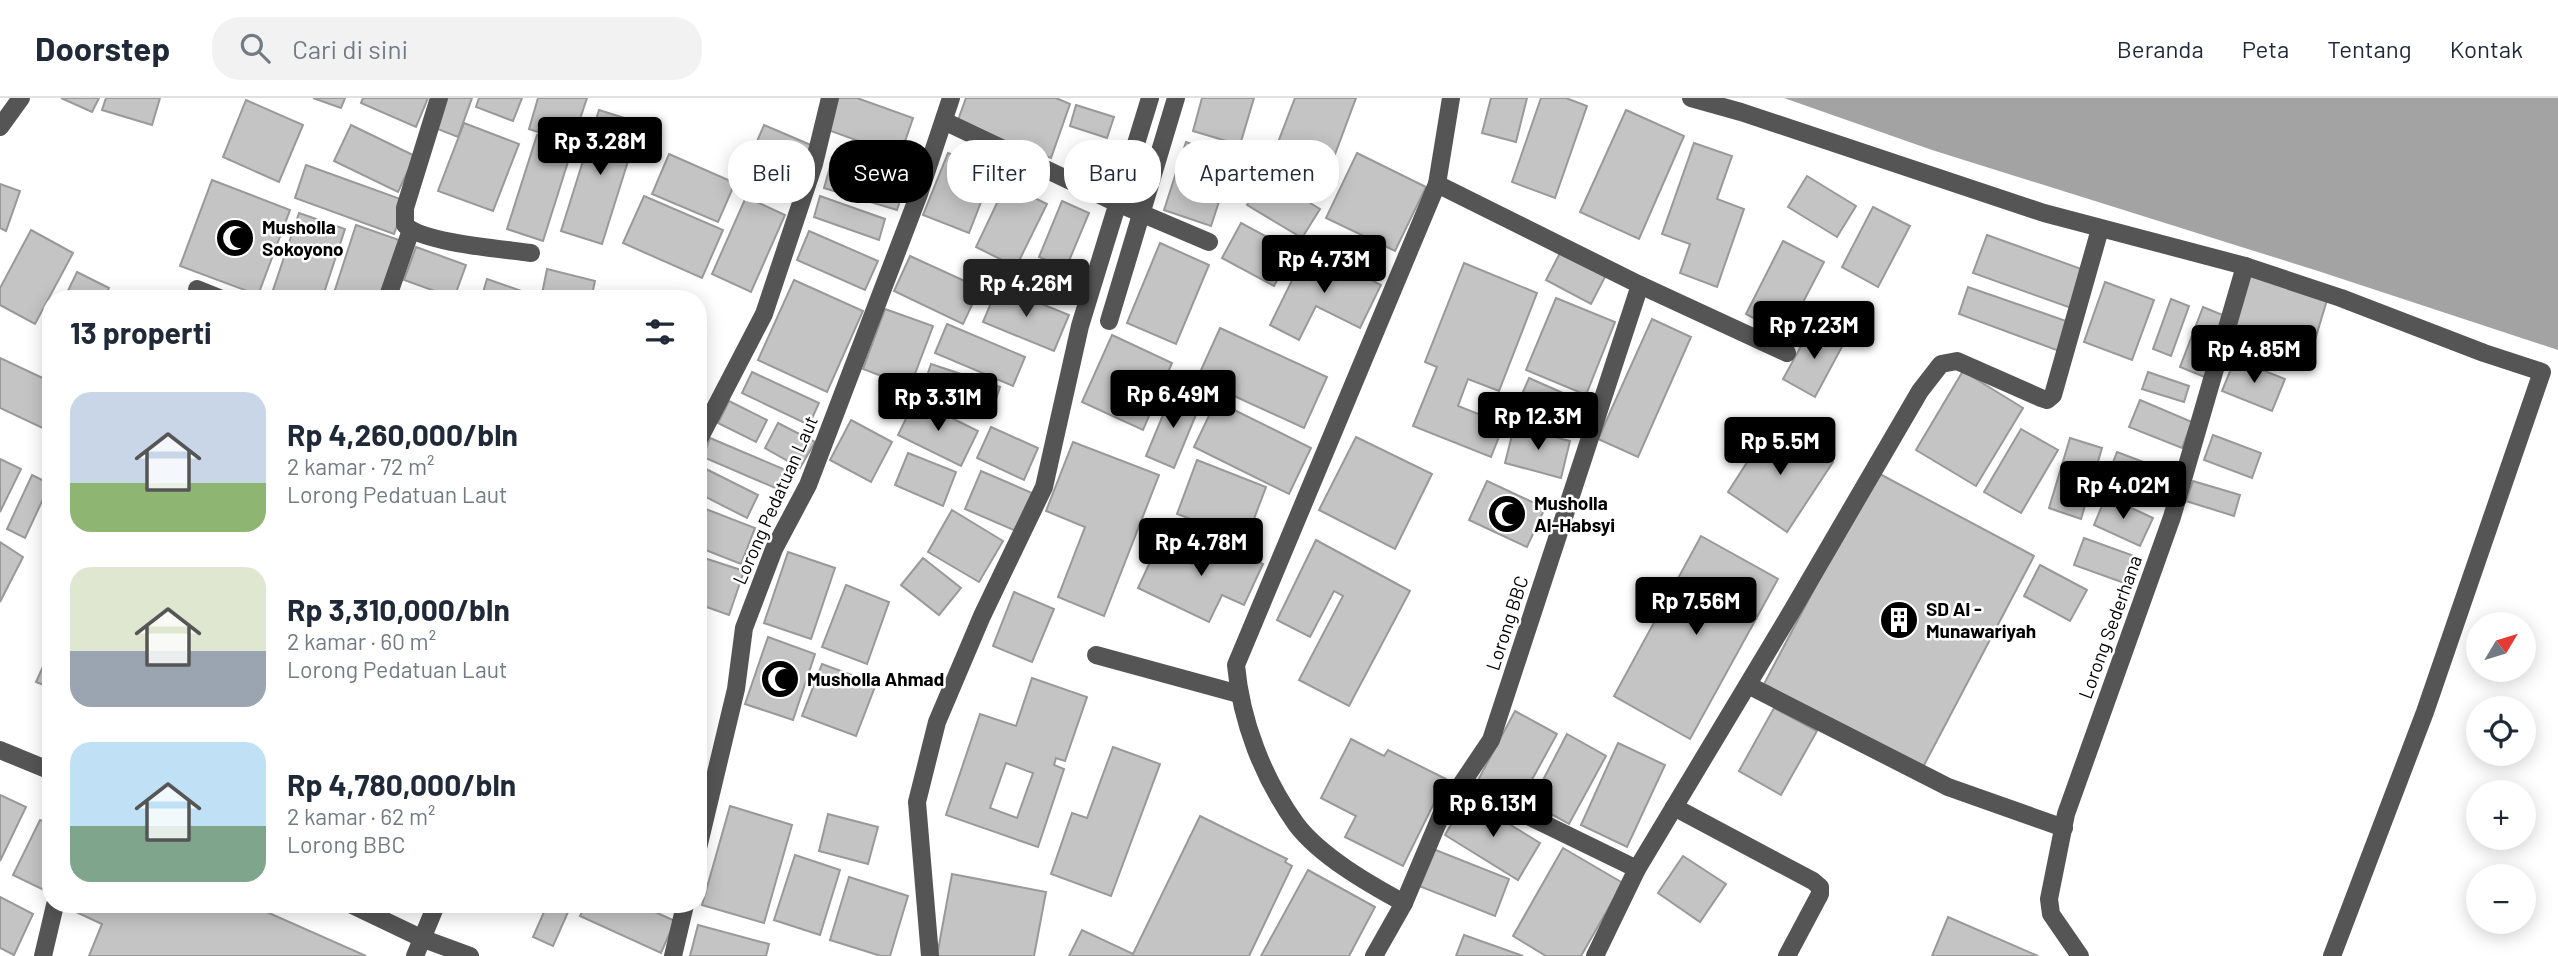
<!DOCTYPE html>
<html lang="id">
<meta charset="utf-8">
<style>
:root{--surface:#fff;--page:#f2f2f3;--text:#1f2937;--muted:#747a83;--line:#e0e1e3;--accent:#000}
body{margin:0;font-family:Barlow,sans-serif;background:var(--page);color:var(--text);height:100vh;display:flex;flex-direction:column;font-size:26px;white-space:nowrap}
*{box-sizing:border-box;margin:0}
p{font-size:23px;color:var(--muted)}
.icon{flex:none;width:38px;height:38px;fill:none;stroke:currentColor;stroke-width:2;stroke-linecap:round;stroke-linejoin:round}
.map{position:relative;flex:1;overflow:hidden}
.sheet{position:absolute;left:42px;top:192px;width:665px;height:623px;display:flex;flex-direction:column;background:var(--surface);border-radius:28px;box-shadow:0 4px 18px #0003}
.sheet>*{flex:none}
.banner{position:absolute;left:728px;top:42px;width:665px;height:63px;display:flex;gap:14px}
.needle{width:46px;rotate:52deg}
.fabs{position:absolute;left:2466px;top:514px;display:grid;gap:14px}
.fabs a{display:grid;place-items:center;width:70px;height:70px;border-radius:50%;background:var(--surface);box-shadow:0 4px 18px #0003;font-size:35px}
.price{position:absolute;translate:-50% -60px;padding:0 16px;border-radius:7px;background:var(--accent);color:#fff;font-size:23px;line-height:46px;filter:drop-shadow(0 2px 4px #0008)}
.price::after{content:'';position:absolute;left:50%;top:42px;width:21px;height:16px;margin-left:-10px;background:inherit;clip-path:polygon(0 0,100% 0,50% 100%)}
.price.selected{background:#222;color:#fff}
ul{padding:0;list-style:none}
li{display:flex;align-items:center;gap:21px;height:175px;padding:0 28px}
li span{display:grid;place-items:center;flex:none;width:196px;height:140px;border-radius:21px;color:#555}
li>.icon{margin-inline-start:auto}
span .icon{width:84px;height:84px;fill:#fffc;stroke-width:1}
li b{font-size:30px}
h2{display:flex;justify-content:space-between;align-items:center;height:84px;padding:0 28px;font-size:30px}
.pill{padding:0 24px;border-radius:28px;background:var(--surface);box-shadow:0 4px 18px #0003;font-size:24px;line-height:63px}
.pill.selected{background:var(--accent);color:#fff}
header{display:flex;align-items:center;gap:42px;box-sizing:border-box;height:98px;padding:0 35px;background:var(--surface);border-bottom:2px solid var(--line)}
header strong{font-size:33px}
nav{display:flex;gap:38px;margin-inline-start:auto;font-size:24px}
.search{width:490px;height:63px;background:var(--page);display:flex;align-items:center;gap:18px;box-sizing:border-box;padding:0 24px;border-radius:28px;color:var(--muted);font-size:26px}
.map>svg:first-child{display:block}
</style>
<header>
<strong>Doorstep</strong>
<div class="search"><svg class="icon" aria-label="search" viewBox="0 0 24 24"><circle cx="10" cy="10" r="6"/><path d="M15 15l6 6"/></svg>Cari di sini</div>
<nav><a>Beranda</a><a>Peta</a><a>Tentang</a><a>Kontak</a></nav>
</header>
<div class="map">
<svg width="2558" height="858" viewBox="0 0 2558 858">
<rect width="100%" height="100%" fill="#fff"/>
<polygon fill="#a3a3a3" points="1784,0 2558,0 2558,252 2318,173 1932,52"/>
<g fill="#c4c4c4" stroke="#999" stroke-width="2" fill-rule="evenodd">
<polygon points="61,0 99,0 92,14"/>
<polygon points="106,0 160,0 152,27 102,12"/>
<polygon points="313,0 345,0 341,10"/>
<polygon points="363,0 428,0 416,29 361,5"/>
<polygon points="440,0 472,0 458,39 430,28"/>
<polygon points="479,0 522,0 513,23 476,9"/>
<polygon points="538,0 587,0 572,45 529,31"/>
<polygon points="837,0 857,0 913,20 900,58 828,32"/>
<polygon points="966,0 1056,0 1070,6 1051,60 957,25"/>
<polygon points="1202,0 1254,0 1240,47 1193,33"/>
<polygon points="1295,0 1356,0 1331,67 1277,47"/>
<polygon points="1491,0 1527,0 1516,44 1482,35"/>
<polygon points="1541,0 1566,0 1587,8 1555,100 1512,84"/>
<polygon points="246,2 303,27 279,84 223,59"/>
<polygon points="1076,7 1114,19 1107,40 1070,28"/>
<polygon points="599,12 640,25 602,146 561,133"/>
<polygon points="1626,12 1684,38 1639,141 1580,114"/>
<polygon points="464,25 519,46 493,113 438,93"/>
<polygon points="351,27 415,58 398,94 334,63"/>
<polygon points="764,27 811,47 786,104 740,83"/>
<polygon points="537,37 573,48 543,143 507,131"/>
<polygon points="1186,44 1233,61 1211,128 1164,112"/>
<polygon points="1694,45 1732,58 1717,101 1744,111 1717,189 1680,175 1690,146 1662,136"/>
<polygon points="948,55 993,73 969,135 923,117"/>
<polygon points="1357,55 1426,89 1395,153 1326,120"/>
<polygon points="669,56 735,85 718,124 652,96"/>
<polygon points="832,62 906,84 897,112 824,90"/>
<polygon points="306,67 406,103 394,136 295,100"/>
<polygon points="1264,77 1320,111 1302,140 1247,107"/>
<polygon points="1807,78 1856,108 1837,139 1788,109"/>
<polygon points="212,82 290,112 258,197 180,168"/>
<polygon points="0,86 20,93 6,133 0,130"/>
<polygon points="1006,86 1047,106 1016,169 976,149"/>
<polygon points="644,98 723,132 702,180 623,145"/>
<polygon points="820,98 885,121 879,142 814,119"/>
<polygon points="746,99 785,117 751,194 712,176"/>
<polygon points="1062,103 1089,115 1066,170 1039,159"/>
<polygon points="1873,109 1910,128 1878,189 1842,169"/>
<polygon points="299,115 345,131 322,201 270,201"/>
<polygon points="1241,125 1293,153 1274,188 1222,160"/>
<polygon points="356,127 402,143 382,201 332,201"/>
<polygon points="31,132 73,155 35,226 0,207 0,190"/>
<polygon points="809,133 878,163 865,192 797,162"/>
<polygon points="1987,137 2087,173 2074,211 1973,175"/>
<polygon points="1783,143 1824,164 1786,237 1746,216"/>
<polygon points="1160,145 1209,167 1176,246 1127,225"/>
<polygon points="416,149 466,167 454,200 404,182"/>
<polygon points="1308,150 1381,187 1360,230 1316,208 1299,242 1270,227"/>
<polygon points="1560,155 1606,177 1591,206 1546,182"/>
<polygon points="910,158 980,190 963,226 894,193"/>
<polygon points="1464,165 1537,195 1499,293 1468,281 1458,308 1504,326 1491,359 1413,328 1437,269 1425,264"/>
<polygon points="547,171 595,183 591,201 541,201"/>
<polygon points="77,174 109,190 103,201 64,201"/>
<polygon points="2249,174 2328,199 2307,268 2228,243"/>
<polygon points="487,181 536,198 534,201 481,201"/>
<polygon points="794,182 863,213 827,294 758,262"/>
<polygon points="2105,184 2154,202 2132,262 2084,244"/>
<polygon points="998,188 1069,217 1054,253 983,224"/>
<polygon points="1968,189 2072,225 2062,254 1959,216"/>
<polygon points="1556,200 1615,224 1586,297 1526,272"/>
<polygon points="2171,201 2189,208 2171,258 2153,251"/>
<polygon points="2203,209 2230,220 2207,280 2180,269"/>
<polygon points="885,211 933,228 910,289 863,271"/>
<polygon points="1652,221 1691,239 1638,359 1598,341"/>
<polygon points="947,226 1025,259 1013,288 935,255"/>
<polygon points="1812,228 1844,245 1815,299 1783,281"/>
<polygon points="1220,230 1327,279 1304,330 1197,281"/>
<polygon points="1112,237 1172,265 1143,332 1082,304"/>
<polygon points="0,260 51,284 51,334 0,310"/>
<polygon points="2235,261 2285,281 2272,313 2222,293"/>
<polygon points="931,266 1000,289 990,320 921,296"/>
<polygon points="1963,273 2023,310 1976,388 1916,352"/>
<polygon points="752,274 819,305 809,327 742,295"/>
<polygon points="2148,274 2189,288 2184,304 2142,291"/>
<polygon points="1529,280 1588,306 1575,336 1516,310"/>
<polygon points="1172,295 1200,307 1174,370 1146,358"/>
<polygon points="915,302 978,333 961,368 898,337"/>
<polygon points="2140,302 2192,324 2182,350 2129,329"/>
<polygon points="729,303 767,322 756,344 718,325"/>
<polygon points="1216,303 1311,350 1289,396 1194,349"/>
<polygon points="851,322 892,344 871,384 830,362"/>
<polygon points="1773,324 1833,364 1787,434 1728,394"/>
<polygon points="778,325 815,344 800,370 765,350"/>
<polygon points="991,329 1038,350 1024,382 977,360"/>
<polygon points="1514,329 1570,343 1561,380 1505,365"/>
<polygon points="2021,331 2058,352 2021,415 1984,394"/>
<polygon points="2213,337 2261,355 2252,380 2204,362"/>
<polygon points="1356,339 1432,376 1395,451 1319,412"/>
<polygon points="710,340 788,373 780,392 703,359"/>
<polygon points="2070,340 2102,350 2081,421 2049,410"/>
<polygon points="1073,344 1159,377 1104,518 1058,499 1085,429 1046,413"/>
<polygon points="2117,354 2170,374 2161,400 2107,380"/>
<polygon points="908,355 956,374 943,408 895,387"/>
<polygon points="0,361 21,371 0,414"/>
<polygon points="1197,362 1266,389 1246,442 1177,416"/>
<polygon points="702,369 758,397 747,420 698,395 698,376"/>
<polygon points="981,373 1032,395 1016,433 965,411"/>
<polygon points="1876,374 2034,458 1922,671 1764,586"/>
<polygon points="32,377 50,386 25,440 7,431"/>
<polygon points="1487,383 1545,410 1527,449 1469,422"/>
<polygon points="2193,383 2240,397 2234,418 2186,403"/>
<polygon points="2106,398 2153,420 2140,448 2094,427"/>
<polygon points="698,408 755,430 741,466 698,449"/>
<polygon points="952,412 1003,443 979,484 928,454"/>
<polygon points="1204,438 1263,466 1244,507 1222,497 1209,524 1138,490 1157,449 1192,466"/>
<polygon points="1701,438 1778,481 1690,641 1614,598"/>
<polygon points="2084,440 2137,459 2127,486 2074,467"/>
<polygon points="1316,442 1410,493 1349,608 1299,582 1343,498 1334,493 1310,539 1277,522"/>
<polygon points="0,444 23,459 0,504"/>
<polygon points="788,454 835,470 811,541 764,525"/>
<polygon points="698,458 744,473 729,517 698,506"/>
<polygon points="923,460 961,490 939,517 901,487"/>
<polygon points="2040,467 2087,492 2070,523 2024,498"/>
<polygon points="846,487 889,504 867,566 822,549"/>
<polygon points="1014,494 1054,511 1032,564 993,548"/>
<polygon points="768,539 815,556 793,622 745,606"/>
<polygon points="51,551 51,590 36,584"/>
<polygon points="822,566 876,586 856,638 802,618"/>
<path d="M1032,580L1087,599L1065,663L1056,660L1054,667L1064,671L1038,749L946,717L980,616L1016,628ZM1006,665L1033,675L1017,720L990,710Z"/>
<polygon points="1774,610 1817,633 1781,697 1739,673"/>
<polygon points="1515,613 1557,636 1518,707 1477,684"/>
<polygon points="1567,636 1606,658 1569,726 1531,705"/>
<polygon points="1351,641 1384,658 1388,652 1446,681 1403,768 1345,739 1356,718 1321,700"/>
<polygon points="1618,645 1665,667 1627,749 1581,727"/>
<polygon points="1113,649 1160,666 1111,798 1051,776 1072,715 1087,720"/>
<polygon points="0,697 26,709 0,763"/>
<polygon points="1467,700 1540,745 1518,782 1445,737"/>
<polygon points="730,708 792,727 764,825 702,807"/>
<polygon points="828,716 878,729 868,766 819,753"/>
<polygon points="1200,718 1287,761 1285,764 1292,768 1249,858 1069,858 1082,832 1133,856"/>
<polygon points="40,722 51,727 51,788 48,794 13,777"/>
<polygon points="1563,750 1623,785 1581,858 1546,858 1513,838"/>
<polygon points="1433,751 1509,781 1495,818 1419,788"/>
<polygon points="795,757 840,772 820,837 774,822"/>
<polygon points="1683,758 1726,786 1700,824 1658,795"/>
<polygon points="1308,772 1375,809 1349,858 1261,858"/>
<polygon points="952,776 1046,794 1034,858 937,858"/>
<polygon points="849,779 908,798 890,858 881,858 830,842"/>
<polygon points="0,799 33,816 14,857 0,850"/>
<polygon points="61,807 251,807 366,858 89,858 102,826"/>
<polygon points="547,807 568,814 553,848 533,839"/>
<polygon points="586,807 640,807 675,823 661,855 580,818"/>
<polygon points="1948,819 2038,858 1932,858"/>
<polygon points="698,827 769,846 766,858 690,858"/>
<polygon points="1464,837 1523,858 1456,858"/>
</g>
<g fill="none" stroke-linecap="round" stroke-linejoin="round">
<g stroke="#555" stroke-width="18">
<path d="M439,0L405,110V127C423,145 503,151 531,155"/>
<polyline points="1691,0 1741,14 2044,115 2245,168 2341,200 2484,255 2542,274 2425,614 2332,858"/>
<polyline points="944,23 1117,105 1209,144"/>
<polyline points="0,29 21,0"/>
<polyline points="1437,86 1451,0"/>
<polyline points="197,191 222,201"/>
<polyline points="387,201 411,132"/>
<polyline points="1109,223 1176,0"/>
<polyline points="698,343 764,216 814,66 830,0"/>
<polyline points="1096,557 1239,596"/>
<polyline points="1748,587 1948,689 2064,730"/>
<polyline points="0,652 51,673"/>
<polyline points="1462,686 1637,771"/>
<polyline points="1674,709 1813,783 1820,789 1820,796 1787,858"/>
<polyline points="698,750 736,591 744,530 774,451 808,387 919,96 951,0"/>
<path d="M1404,805C1369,786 1320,758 1296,726C1263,680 1241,623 1236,567L1437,86L1640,187L1787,255"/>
<polyline points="352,807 421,840 470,858"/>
<polyline points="43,858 55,807"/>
<polyline points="415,858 436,807"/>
<polyline points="673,858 685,807"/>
<polyline points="930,858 917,704 937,624 982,518 1044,389 1080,228 1150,0"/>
<polyline points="1374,858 1404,805 1442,715 1491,642 1640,187"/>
<polyline points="1595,858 1637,771 1793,511 1920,293 1941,266 1957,263 2041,300 2047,302 2053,297 2100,131"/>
<polyline points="2080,858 2051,816 2049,801 2066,716 2172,419 2245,168"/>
</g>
</g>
<defs>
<symbol id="mosque-disc" viewBox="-11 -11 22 22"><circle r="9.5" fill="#000" stroke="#fff"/><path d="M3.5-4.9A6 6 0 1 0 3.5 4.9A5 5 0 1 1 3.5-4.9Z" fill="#fff"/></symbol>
<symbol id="building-disc" viewBox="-11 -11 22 22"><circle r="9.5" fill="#000" stroke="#fff"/><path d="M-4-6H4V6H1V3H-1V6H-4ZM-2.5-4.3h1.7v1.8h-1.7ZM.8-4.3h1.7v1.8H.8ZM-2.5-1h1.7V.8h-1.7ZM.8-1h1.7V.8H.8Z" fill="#fff"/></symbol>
</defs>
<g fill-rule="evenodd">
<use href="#mosque-disc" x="213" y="118" width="44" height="44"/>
<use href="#mosque-disc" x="1485" y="394" width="44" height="44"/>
<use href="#building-disc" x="1877" y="500" width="44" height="44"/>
<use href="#mosque-disc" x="758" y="559" width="44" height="44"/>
</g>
<g text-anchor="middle" stroke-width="5" stroke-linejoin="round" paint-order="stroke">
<g font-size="19" font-weight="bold" fill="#000" stroke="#fff" text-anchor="start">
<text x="262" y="136">Musholla<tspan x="262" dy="22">Sokoyono</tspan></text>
<text x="1534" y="412">Musholla<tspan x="1534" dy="22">Al-Habsyi</tspan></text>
<text x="1926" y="518">SD Al -<tspan x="1926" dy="22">Munawariyah</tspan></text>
<text x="807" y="588">Musholla Ahmad</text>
</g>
<g font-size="19" fill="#000" stroke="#fff">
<text transform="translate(775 402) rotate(-66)" y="7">Lorong Pedatuan Laut</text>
<text transform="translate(1507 525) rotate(-72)" y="7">Lorong BBC</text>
<text transform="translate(2110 529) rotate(-70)" y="7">Lorong Sederhana</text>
</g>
</g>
</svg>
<div class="fabs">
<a><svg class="needle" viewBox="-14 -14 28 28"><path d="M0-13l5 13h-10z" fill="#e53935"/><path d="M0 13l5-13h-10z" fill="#747a83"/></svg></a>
<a><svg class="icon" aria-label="locate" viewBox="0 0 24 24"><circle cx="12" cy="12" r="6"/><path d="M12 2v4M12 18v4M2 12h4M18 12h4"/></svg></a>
<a>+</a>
<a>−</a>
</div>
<b class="price" style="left:600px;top:79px">Rp 3.28M</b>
<b class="price" style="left:1324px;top:197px">Rp 4.73M</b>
<b class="price selected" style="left:1026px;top:221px">Rp 4.26M</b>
<b class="price" style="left:1814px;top:263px">Rp 7.23M</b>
<b class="price" style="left:2254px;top:287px">Rp 4.85M</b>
<b class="price" style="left:1173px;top:332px">Rp 6.49M</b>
<b class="price" style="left:938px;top:335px">Rp 3.31M</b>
<b class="price" style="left:1538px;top:354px">Rp 12.3M</b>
<b class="price" style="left:1780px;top:379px">Rp 5.5M</b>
<b class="price" style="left:2123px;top:423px">Rp 4.02M</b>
<b class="price" style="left:1201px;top:480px">Rp 4.78M</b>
<b class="price" style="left:1696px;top:539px">Rp 7.56M</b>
<b class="price" style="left:1493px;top:741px">Rp 6.13M</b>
<div class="banner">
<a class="pill">Beli</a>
<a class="pill selected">Sewa</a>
<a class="pill">Filter</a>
<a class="pill">Baru</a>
<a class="pill">Apartemen</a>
</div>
<section class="sheet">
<h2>13 properti<svg class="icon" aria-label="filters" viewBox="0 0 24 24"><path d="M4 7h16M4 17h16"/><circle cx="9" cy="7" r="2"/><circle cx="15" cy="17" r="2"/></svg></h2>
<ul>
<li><span style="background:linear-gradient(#c9d6e8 65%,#8fb573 0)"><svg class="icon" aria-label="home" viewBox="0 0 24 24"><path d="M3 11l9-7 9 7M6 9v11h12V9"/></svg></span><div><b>Rp 4,260,000/bln</b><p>2 kamar · 72 m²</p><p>Lorong Pedatuan Laut</p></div></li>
<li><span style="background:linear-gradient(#dfe7d0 60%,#9aa5b1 0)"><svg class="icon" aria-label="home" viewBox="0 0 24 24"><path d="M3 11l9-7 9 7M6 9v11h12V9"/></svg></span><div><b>Rp 3,310,000/bln</b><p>2 kamar · 60 m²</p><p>Lorong Pedatuan Laut</p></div></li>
<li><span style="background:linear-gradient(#bfe0f5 60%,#7fa58c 0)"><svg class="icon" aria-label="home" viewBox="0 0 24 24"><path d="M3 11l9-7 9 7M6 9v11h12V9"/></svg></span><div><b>Rp 4,780,000/bln</b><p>2 kamar · 62 m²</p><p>Lorong BBC</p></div></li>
</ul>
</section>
</div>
